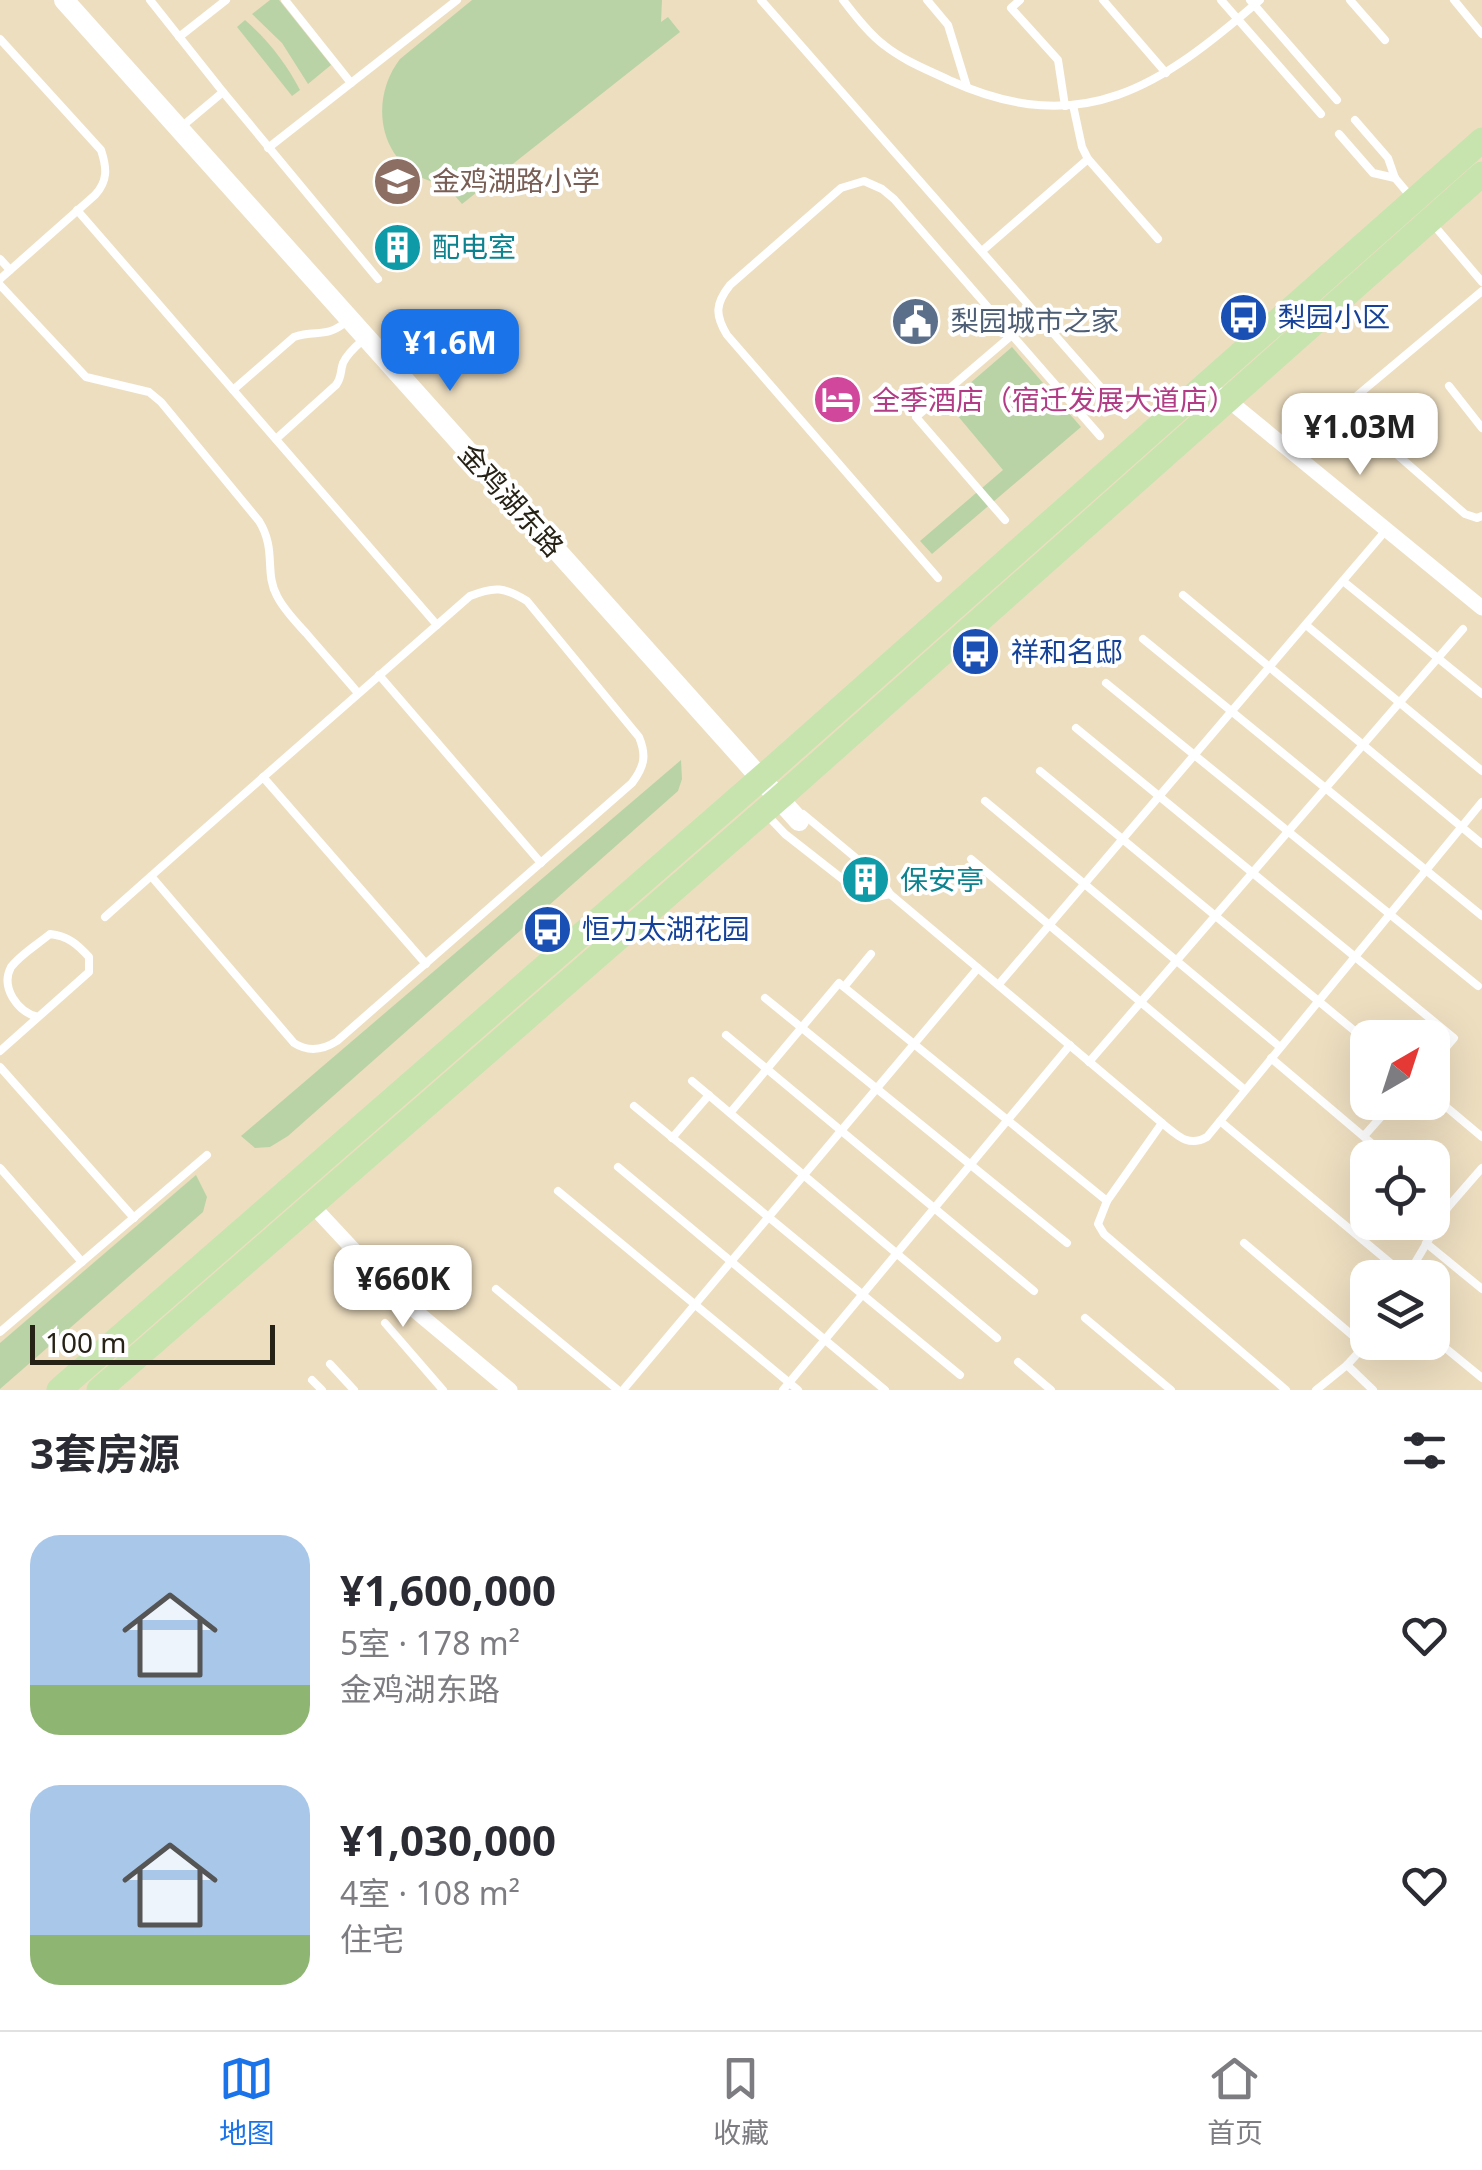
<!DOCTYPE html>
<html lang="zh">
<meta charset="utf-8">
<style>
:root{--surface:#fff;--page:#f2f2f3;--text:#2b2b33;--muted:#7c7c81;--line:#e1e1e2;--accent:#1a73e8}
body{margin:0;font-family:"Noto Sans","Noto Sans SC",sans-serif;background:var(--page);color:var(--text);height:100vh;display:flex;flex-direction:column;font-size:38px;white-space:nowrap}
*{box-sizing:border-box;margin:0}
p{font-size:32px;color:var(--muted)}
.icon{flex:none;width:55px;height:55px;fill:none;stroke:currentColor;stroke-width:2;stroke-linecap:round;stroke-linejoin:round}
.map{position:relative;height:1390px;overflow:hidden}
.panel{display:flex;flex-direction:column;background:var(--surface);flex:1}
.panel>*{flex:none}
.needle{width:65px;rotate:39deg}
.fabs{position:absolute;left:1350px;top:1020px;display:grid;gap:20px}
.fabs a{display:grid;place-items:center;width:100px;height:100px;border-radius:20px;background:var(--surface);box-shadow:0 10px 40px #0002;font-size:50px}
.scale{position:absolute;left:30px;bottom:25px;width:245px;box-sizing:border-box;padding-left:10px;border:5px solid #272216;border-top:0;font-size:28px;line-height:35px;white-space:nowrap;color:#272216;-webkit-text-stroke:8px #fff;paint-order:stroke}
.price{position:absolute;translate:-50% -85px;padding:0 22px;border-radius:20px;background:#fff;color:#222;font-size:32px;line-height:65px;filter:drop-shadow(0 2px 5px #0008)}
.price::after{content:'';position:absolute;left:50%;top:60px;width:30px;height:22px;margin-left:-15px;background:inherit;clip-path:polygon(0 0,100% 0,50% 100%)}
.price.current{background:var(--accent);color:#fff}
ul{padding:0;list-style:none}
li{display:flex;align-items:center;gap:30px;height:250px;padding:0 30px}
li span{display:grid;place-items:center;flex:none;width:280px;height:200px;border-radius:30px;color:#555}
li>.icon{margin-inline-start:auto}
span .icon{width:120px;height:120px;fill:#fffc;stroke-width:1}
li b{font-size:42px}
h2{display:flex;justify-content:space-between;align-items:center;height:120px;padding:0 30px;font-size:42px}
.tab-bar{display:flex;justify-content:space-around;align-items:center;height:140px;border-top:2px solid var(--line);background:var(--surface);font-size:28px;color:var(--muted)}
.tab-bar a{display:grid;justify-items:center;gap:5px}
.tab-bar .current{color:var(--accent)}
.map>svg:first-child{display:block}
</style>
<div class="map">
<svg width="1482" height="1390" viewBox="0 0 1482 1390">
<rect width="100%" height="100%" fill="#eddec0"/>
<g fill="#b9d3a7">
<polygon points="270,0 279,0 331,65 308,84 282,43 252,14"/>
<path d="M472,0H662L661,22L668,17L680,32L462,204L450,190L454,186C446,184 437,183 430,181C378,162 369,99 400,59Z"/>
<path d="M245,20C268,40 286,63 300,90L292,96L237,27Z"/>
<polygon points="1012,347 1081,427 932,554 920,541 1003,470 947,403"/>
<polygon points="681,760 682,779 678,791 288,1136 270,1147 255,1148 241,1136"/>
<polygon points="196,1175 207,1197 203,1212 0,1389 0,1343"/>
</g>
<g fill="none" stroke-linecap="round" stroke-linejoin="round">
<g stroke="#fff" stroke-width="8">
<polyline points="150,0 223,92 378,279"/>
<polyline points="285,0 351,83"/>
<polyline points="761,0 1125,415"/>
<path d="M843,0C855,15 868,33 884,45C904,61 928,70 951,81C1083,140 1161,86 1260,0"/>
<polyline points="927,0 948,25 967,87"/>
<polyline points="1020,0 1011,8 1058,60 1065,106"/>
<polyline points="1103,0 1166,73"/>
<polyline points="1221,0 1321,114"/>
<polyline points="1250,0 1337,100"/>
<polyline points="1350,0 1385,40"/>
<polyline points="1454,0 1482,34"/>
<polyline points="179,37 226,0"/>
<path d="M0,39L101,150C107,168 108,181 95,195L0,279"/>
<polyline points="1073,105 1082,147 1088,159 1158,239"/>
<polyline points="1355,120 1388,158 1395,178 1411,197"/>
<polyline points="180,128 223,92"/>
<polyline points="1339,134 1373,173 1395,178"/>
<polyline points="268,148 457,0"/>
<polyline points="77,210 437,625"/>
<polyline points="1432,223 1482,282"/>
<polyline points="982,251 1088,159"/>
<polyline points="0,259 10,270"/>
<path d="M0,285L86,377L149,392L161,402L259,521C277,550 264,572 277,596C284,610 296,622 306,633C323,653 341,673 358,693"/>
<polyline points="1012,335 1100,436"/>
<polyline points="1449,386 1482,428"/>
<path d="M233,390L294,337C316,329 325,339 346,322"/>
<path d="M276,439L336,385C342,377 340,372 343,363C347,354 356,346 363,340"/>
<polyline points="1292,450 1482,291"/>
<polyline points="1393,451 1465,514 1477,518 1482,516"/>
<path d="M938,578L727,335C715,315 715,304 730,285L841,188L864,181L882,189L894,199L1012,335L916,417L1005,520"/>
<polyline points="1343,581 1482,694"/>
<polyline points="1183,595 1482,844"/>
<polyline points="1306,625 1482,771"/>
<polyline points="1143,639 1482,916"/>
<polyline points="379,675 541,863"/>
<polyline points="1106,683 1478,986"/>
<polyline points="1076,728 1454,1038 1432,1064"/>
<polyline points="1040,771 1368,1042"/>
<polyline points="263,777 426,964"/>
<polyline points="985,801 1280,1047"/>
<polyline points="765,813 785,834 868,899 890,894 880,878 803,814"/>
<polyline points="971,859 1245,1090"/>
<path d="M890,894L1162,1123C1177,1135 1188,1148 1207,1137L1482,802"/>
<path d="M105,917C226,809 348,703 470,596C495,586 504,587 527,601L639,737C647,756 644,767 632,783L337,1041C323,1050 308,1052 294,1043L151,876"/>
<polyline points="999,984 1387,529"/>
<polyline points="844,987 871,954"/>
<polyline points="765,998 1067,1243"/>
<polyline points="726,1035 1034,1291"/>
<path d="M0,1051L89,972V957C77,944 68,936 50,934C38,944 21,954 11,967C0,988 18,1012 38,1017"/>
<polyline points="1271,1058 1389,1158"/>
<polyline points="1089,1062 1463,629"/>
<polyline points="0,1067 134,1218"/>
<polyline points="692,1081 997,1338"/>
<polyline points="1432,1095 1482,1137"/>
<polyline points="634,1106 960,1375"/>
<polyline points="730,1113 839,983 1107,1201"/>
<polyline points="1220,1121 1406,1276"/>
<polyline points="1162,1123 1107,1201 1098,1224 1104,1234 1286,1390"/>
<polyline points="1364,1136 1394,1102"/>
<polyline points="672,1138 709,1095"/>
<polyline points="618,1167 885,1390"/>
<polyline points="0,1168 82,1262"/>
<polyline points="558,1191 798,1390"/>
<polyline points="1432,1194 1448,1207"/>
<polyline points="1244,1243 1365,1346"/>
<polyline points="1426,1243 1482,1289"/>
<polyline points="1406,1278 1448,1207 1482,1168"/>
<polyline points="496,1289 618,1390"/>
<polyline points="1085,1318 1171,1390"/>
<polyline points="385,1323 443,1390"/>
<polyline points="0,1332 207,1155"/>
<polyline points="1432,1337 1482,1378"/>
<polyline points="1018,1362 1051,1390"/>
<polyline points="330,1364 354,1390"/>
<polyline points="1347,1365 1373,1390"/>
<polyline points="312,1380 322,1390"/>
<polyline points="623,1390 978,968"/>
<polyline points="783,1390 1070,1045"/>
<polyline points="1316,1390 1347,1365 1368,1342"/>
</g>
<g stroke="#fff" stroke-width="15">
<polyline points="1222,395 1482,608"/>
<polyline points="311,1204 394,1293 510,1390"/>
</g>
<polyline stroke="#fff" stroke-width="20" points="64,0 799,821"/>
<g stroke="#c7e4ae" stroke-width="25">
<polyline points="59,1390 767,773 1482,140"/>
<polyline points="99,1390 785,793 1482,174"/>
</g>
</g>
<defs>
<symbol id="school-disc" viewBox="-11 -11 22 22"><circle r="9.5" fill="#8d6e63" stroke="#fff"/><path d="M0-5L7-2L0 1L-7-2ZM-4 1L0 2.5L4 1V4Q0 6-4 4Z" fill="#fff"/></symbol>
<symbol id="building-disc" viewBox="-11 -11 22 22"><circle r="9.5" fill="#0f9aa8" stroke="#fff"/><path d="M-4-6H4V6H1V3H-1V6H-4ZM-2.5-4.3h1.7v1.8h-1.7ZM.8-4.3h1.7v1.8H.8ZM-2.5-1h1.7V.8h-1.7ZM.8-1h1.7V.8H.8Z" fill="#fff"/></symbol>
<symbol id="bus-disc" viewBox="-11 -11 22 22"><circle r="9.5" fill="#1a4fb4" stroke="#fff"/><path d="M-5-6H5V4H4V6H2V4H-2V6H-4V4H-5ZM-3.5-4V0h7V-4ZM-3.5 1.2v1.5H-2V1.2ZM2 1.2v1.5H3.5V1.2Z" fill="#fff"/></symbol>
<symbol id="civic-disc" viewBox="-11 -11 22 22"><circle r="9.5" fill="#5c6f8a" stroke="#fff"/><path d="M-.6-6.5H3V-4.5H.6V-3L4-1V1h2V6H-6V1h2V-1L-.6-3ZM-1.2 2.5V6h2.4V2.5Z" fill="#fff"/></symbol>
<symbol id="hotel-disc" viewBox="-11 -11 22 22"><circle r="9.5" fill="#d1479c" stroke="#fff"/><path d="M-6-4.5h1.5V1H6V5H4.5V3h-9V5H-6ZM-4 0a1.8 1.8 0 1 1 3.6 0ZM.5 0V-2.5h3Q6-2.5 6 0Z" fill="#fff"/></symbol>
</defs>
<g fill-rule="evenodd">
<use href="#school-disc" x="370" y="154" width="55" height="55"/>
<use href="#building-disc" x="370" y="220" width="55" height="55"/>
<use href="#bus-disc" x="1216" y="290" width="55" height="55"/>
<use href="#civic-disc" x="888" y="294" width="55" height="55"/>
<use href="#hotel-disc" x="810" y="372" width="55" height="55"/>
<use href="#bus-disc" x="948" y="624" width="55" height="55"/>
<use href="#building-disc" x="838" y="852" width="55" height="55"/>
<use href="#bus-disc" x="520" y="902" width="55" height="55"/>
</g>
<g text-anchor="middle" stroke-width="8" stroke-linejoin="round" paint-order="stroke">
<g font-size="28" fill="#785e54" stroke="#fff" text-anchor="start">
<text x="432" y="191">金鸡湖路小学</text>
</g>
<g font-size="28" fill="#0d838f" stroke="#fff" text-anchor="start">
<text x="432" y="257">配电室</text>
<text x="900" y="890">保安亭</text>
</g>
<g font-size="28" fill="#164399" stroke="#fff" text-anchor="start">
<text x="1278" y="327">梨园小区</text>
<text x="1011" y="662">祥和名邸</text>
<text x="582" y="939">恒力太湖花园</text>
</g>
<g font-size="28" fill="#4e5e75" stroke="#fff" text-anchor="start">
<text x="951" y="331">梨园城市之家</text>
</g>
<g font-size="28" fill="#b23c85" stroke="#fff" text-anchor="start">
<text x="872" y="410">全季酒店（宿迁发展大道店）</text>
</g>
<g font-size="28" fill="#272216" stroke="#fff">
<text transform="translate(511 500) rotate(48)" y="10">金鸡湖东路</text>
</g>
</g>
</svg>
<div class="fabs">
<a><svg class="needle" viewBox="-14 -14 28 28"><path d="M0-13l5 13h-10z" fill="#e53935"/><path d="M0 13l5-13h-10z" fill="#7c7c81"/></svg></a>
<a><svg class="icon" aria-label="locate" viewBox="0 0 24 24"><circle cx="12" cy="12" r="6"/><path d="M12 2v4M12 18v4M2 12h4M18 12h4"/></svg></a>
<a><svg class="icon" aria-label="layers" viewBox="0 0 24 24"><path d="M12 4l9 5-9 5-9-5zM3 14l9 5 9-5"/></svg></a>
</div>
<div class="scale">100 m</div>
<b class="price current" style="left:450px;top:394px">¥1.6M</b>
<b class="price" style="left:1360px;top:478px">¥1.03M</b>
<b class="price" style="left:403px;top:1330px">¥660K</b>
</div>
<section class="panel">
<h2>3套房源<svg class="icon" aria-label="filters" viewBox="0 0 24 24"><path d="M4 7h16M4 17h16"/><circle cx="9" cy="7" r="2"/><circle cx="15" cy="17" r="2"/></svg></h2>
<ul>
<li><span style="background:linear-gradient(#a9c7e8 75%,#8fb573 0)"><svg class="icon" aria-label="home" viewBox="0 0 24 24"><path d="M3 11l9-7 9 7M6 9v11h12V9"/></svg></span><div><b>¥1,600,000</b><p>5室 · 178 m²</p><p>金鸡湖东路</p></div><svg class="icon" aria-label="heart" viewBox="0 0 24 24"><path d="M12 20l-8-8c-3-5 5-10 8-4 3-6 11-1 8 4z"/></svg></li>
<li><span style="background:linear-gradient(#a9c7e8 75%,#8fb573 0)"><svg class="icon" aria-label="home" viewBox="0 0 24 24"><path d="M3 11l9-7 9 7M6 9v11h12V9"/></svg></span><div><b>¥1,030,000</b><p>4室 · 108 m²</p><p>住宅</p></div><svg class="icon" aria-label="heart" viewBox="0 0 24 24"><path d="M12 20l-8-8c-3-5 5-10 8-4 3-6 11-1 8 4z"/></svg></li>
</ul>
</section>
<nav class="tab-bar">
<a class="current"><svg class="icon" aria-label="map" viewBox="0 0 24 24"><path d="M3 6l6-2 6 2 6-2v14l-6 2-6-2-6 2zM9 4v14M15 6v14"/></svg>地图</a>
<a><svg class="icon" aria-label="saved" viewBox="0 0 24 24"><path d="M7 4h10v16l-5-4-5 4z"/></svg>收藏</a>
<a><svg class="icon" aria-label="home" viewBox="0 0 24 24"><path d="M3 11l9-7 9 7M6 9v11h12V9"/></svg>首页</a>
</nav>
